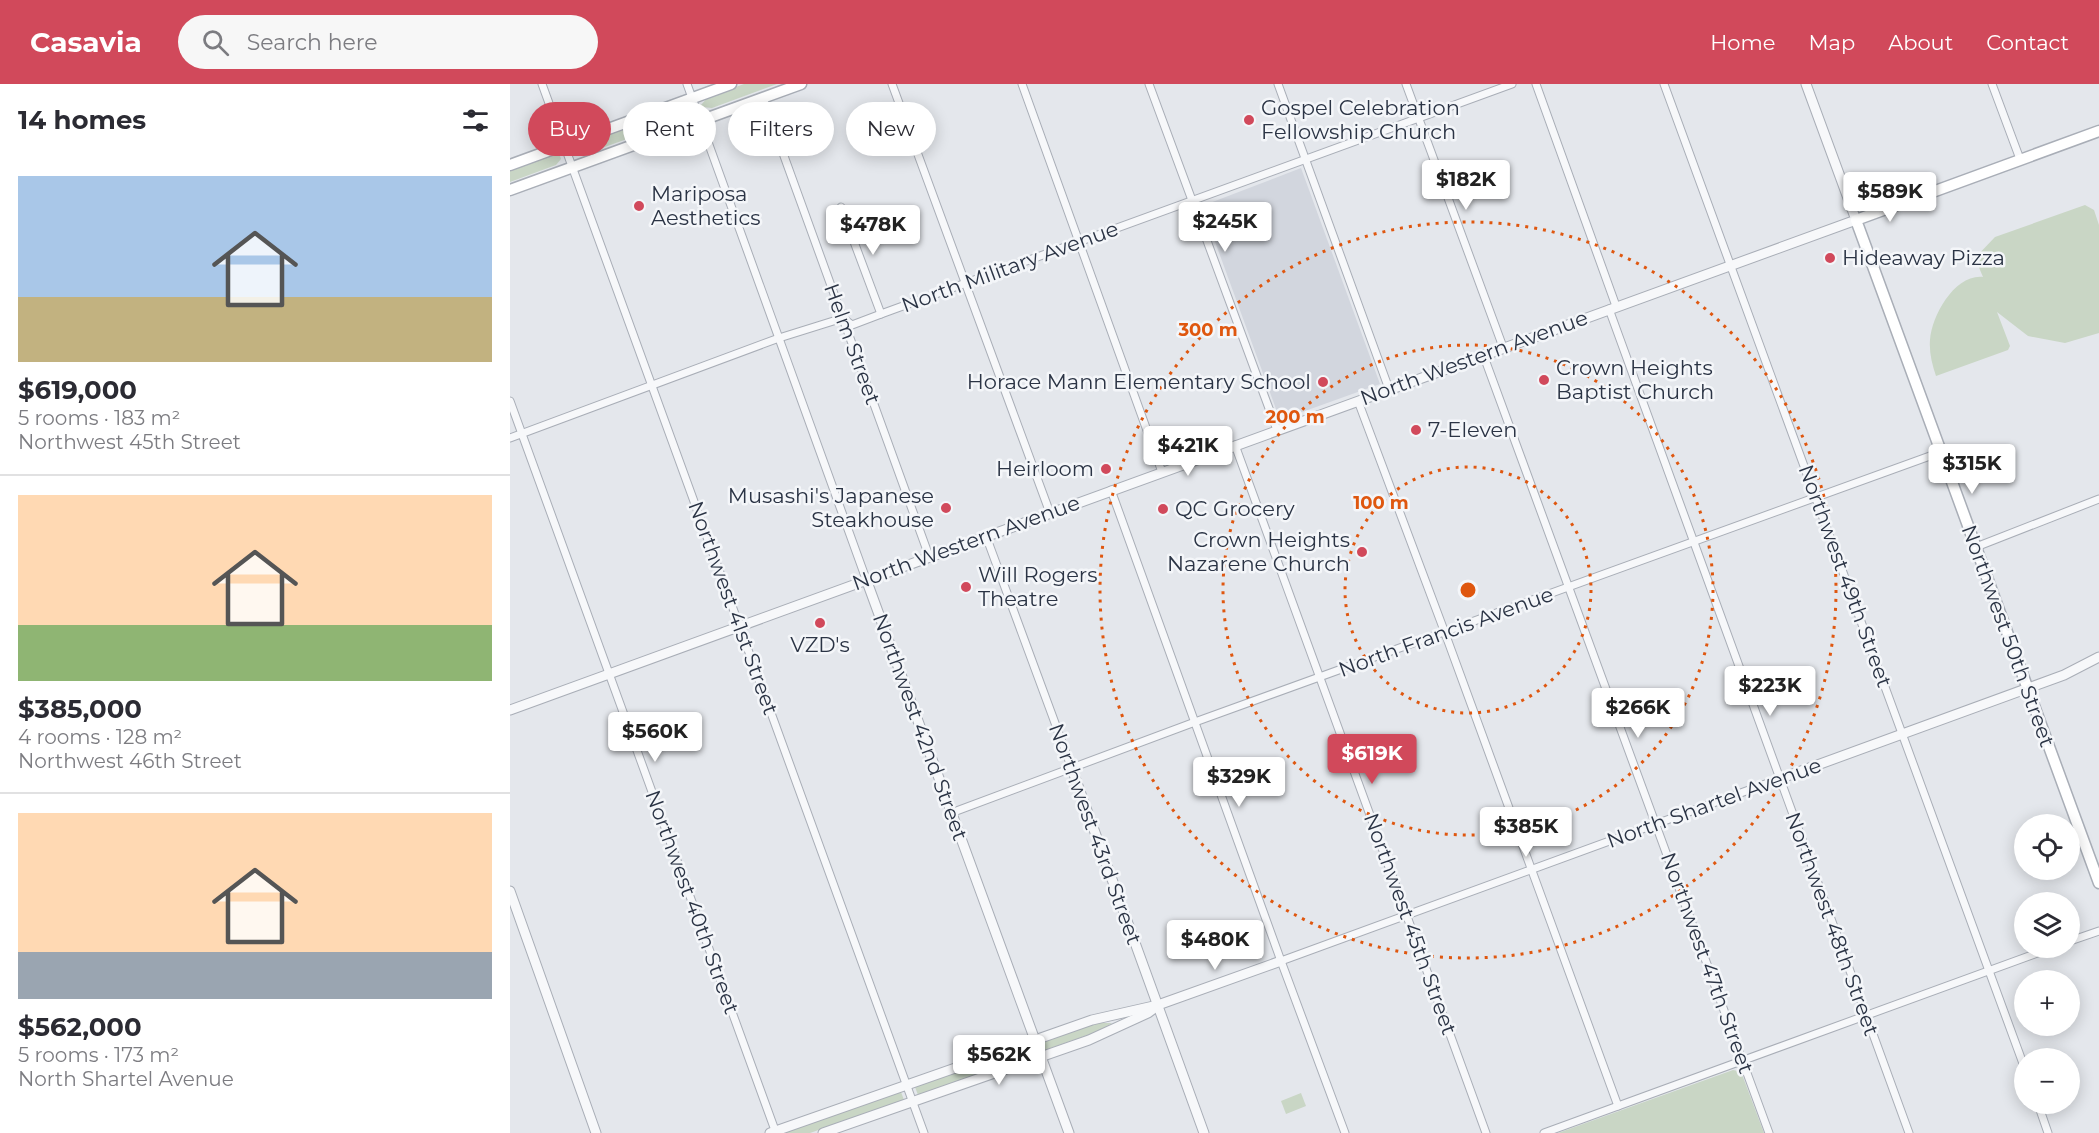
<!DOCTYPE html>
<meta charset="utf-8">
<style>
:root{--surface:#fff;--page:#f7f7f7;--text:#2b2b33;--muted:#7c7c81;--line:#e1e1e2;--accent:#d1495b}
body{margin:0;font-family:Montserrat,sans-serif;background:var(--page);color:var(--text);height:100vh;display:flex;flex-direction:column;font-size:22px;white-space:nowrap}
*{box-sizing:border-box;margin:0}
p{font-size:20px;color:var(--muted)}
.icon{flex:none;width:33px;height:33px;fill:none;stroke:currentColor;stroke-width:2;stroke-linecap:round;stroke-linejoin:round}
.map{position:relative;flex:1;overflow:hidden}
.side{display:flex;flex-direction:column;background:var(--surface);width:510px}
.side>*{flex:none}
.banner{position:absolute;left:18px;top:18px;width:570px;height:54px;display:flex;gap:12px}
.tools{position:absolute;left:1504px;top:730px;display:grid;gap:12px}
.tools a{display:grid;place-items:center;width:66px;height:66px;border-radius:50%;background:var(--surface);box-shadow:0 3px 15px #0003;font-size:30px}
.price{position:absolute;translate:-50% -51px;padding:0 14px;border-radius:6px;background:#fff;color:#222;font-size:20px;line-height:39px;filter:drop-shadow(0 2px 3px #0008)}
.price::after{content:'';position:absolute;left:50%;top:36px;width:18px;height:14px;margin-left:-9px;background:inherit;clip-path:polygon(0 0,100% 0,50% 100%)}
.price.on{background:var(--accent);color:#fff}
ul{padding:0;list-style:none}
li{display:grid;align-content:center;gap:12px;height:318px;padding:0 18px}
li+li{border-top:2px solid var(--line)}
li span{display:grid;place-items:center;height:186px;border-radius:0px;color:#555}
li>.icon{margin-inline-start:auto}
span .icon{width:108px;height:108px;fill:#fffc;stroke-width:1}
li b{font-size:26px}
h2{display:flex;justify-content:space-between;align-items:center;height:72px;padding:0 18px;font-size:26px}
.tag{padding:0 21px;border-radius:27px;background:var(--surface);box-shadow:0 3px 15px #0003;font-size:21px;line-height:54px}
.tag.on{background:var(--accent);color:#fff}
header{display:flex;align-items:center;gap:36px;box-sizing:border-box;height:84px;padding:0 30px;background:var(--accent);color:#fff}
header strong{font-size:28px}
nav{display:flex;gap:33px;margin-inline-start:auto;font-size:21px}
.search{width:420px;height:54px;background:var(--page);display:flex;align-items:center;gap:15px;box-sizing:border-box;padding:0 21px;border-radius:33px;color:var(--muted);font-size:22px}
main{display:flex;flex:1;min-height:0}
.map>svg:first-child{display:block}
</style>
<header>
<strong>Casavia</strong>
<div class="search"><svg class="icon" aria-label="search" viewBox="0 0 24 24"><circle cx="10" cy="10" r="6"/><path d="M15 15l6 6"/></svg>Search here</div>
<nav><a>Home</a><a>Map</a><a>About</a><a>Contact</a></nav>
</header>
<main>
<section class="side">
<h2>14 homes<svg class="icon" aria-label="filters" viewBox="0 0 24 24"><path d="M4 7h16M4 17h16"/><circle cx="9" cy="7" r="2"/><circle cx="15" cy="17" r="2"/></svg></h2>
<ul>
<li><span style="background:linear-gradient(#a9c7e8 65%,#c2b280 0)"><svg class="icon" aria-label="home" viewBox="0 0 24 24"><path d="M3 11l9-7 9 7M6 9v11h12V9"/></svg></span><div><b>$619,000</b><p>5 rooms · 183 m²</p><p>Northwest 45th Street</p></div></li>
<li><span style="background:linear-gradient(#ffd9b3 70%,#8fb573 0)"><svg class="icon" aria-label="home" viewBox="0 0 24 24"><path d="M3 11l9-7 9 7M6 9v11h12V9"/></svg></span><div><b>$385,000</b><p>4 rooms · 128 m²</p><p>Northwest 46th Street</p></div></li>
<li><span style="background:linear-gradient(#ffd9b3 75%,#9aa5b1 0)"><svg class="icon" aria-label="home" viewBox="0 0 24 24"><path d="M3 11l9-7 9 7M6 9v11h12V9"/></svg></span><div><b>$562,000</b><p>5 rooms · 173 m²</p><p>North Shartel Avenue</p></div></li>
</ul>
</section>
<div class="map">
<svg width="1589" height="1049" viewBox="0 0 1589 1049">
<rect width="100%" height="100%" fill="#e4e7ec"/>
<polygon fill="#d2d6de" points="791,84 870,300 770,336 692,122"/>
<g fill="#c9d6c5">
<polygon points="234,0 267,0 202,24 192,23 191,21 198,13"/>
<polygon points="170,24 179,26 178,30 173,35 75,70 66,70 64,68 70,60"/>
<polygon points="42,71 50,72 51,75 46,81 0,98 0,86"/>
<path d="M1575,121L1584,126L1589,141V249L1555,259L1518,252L1487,228L1500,262L1498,266L1426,292C1422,280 1419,268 1420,256C1422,231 1445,190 1473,193L1465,174L1485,153Z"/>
<polygon points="586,939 602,939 589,947 535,966 533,959 536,957"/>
<polygon points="519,963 522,971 408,1011 405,1003"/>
<polygon points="1223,986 1228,987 1233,993 1254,1049 1048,1049"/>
<polygon points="391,1008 394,1016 300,1049 274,1049"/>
<polygon points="791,1009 796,1022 776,1030 771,1017"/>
</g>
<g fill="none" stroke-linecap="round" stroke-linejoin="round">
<defs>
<g id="minor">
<polyline points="32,0 414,1049"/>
<polyline points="177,0 356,495"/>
<polyline points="382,0 540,429"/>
<polyline points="512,0 652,388"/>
<polyline points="639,0 767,346"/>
<polyline points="768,0 879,305"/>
<polyline points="896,0 993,263"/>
<polyline points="1026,0 1106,222"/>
<polyline points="1154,0 1515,985"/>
<polyline points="1482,0 1510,75"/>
<polyline points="253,14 419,472"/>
<polyline points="331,123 371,230"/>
<polyline points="1099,225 1399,1049"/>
<polyline points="973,270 1259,1049"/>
<polyline points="0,317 266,1049"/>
<polyline points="848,317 935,549 1108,1022"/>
<polyline points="0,354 269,254 333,234 342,241 371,230 1002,0"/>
<polyline points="725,361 976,1049"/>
<polyline points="601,406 771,877 835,1049"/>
<polyline points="476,452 562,685"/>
<polyline points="1466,463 1589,415"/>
<polyline points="441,729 685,638 1431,368"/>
<polyline points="1560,857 1589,847"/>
<polyline points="771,877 1269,695"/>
<polyline points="1528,1020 1538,1049"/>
<polyline points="1034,1049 1541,864"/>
</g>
<g id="tertiary">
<polyline points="356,495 559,1049"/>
<polyline points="0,626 1346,136 1296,0"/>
<polyline points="562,685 694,1049"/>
<polyline points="1269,695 1554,591 1589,573"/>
<polyline points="0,807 86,1049"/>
<polyline points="260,1049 582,936 648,921 771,877"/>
<polyline points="313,1049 579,956 638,929 646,923"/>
</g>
<g id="secondary">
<polyline points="1589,47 1346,136 1589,799"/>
<polyline points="0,81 221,0"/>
<polyline points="0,106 291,0"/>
</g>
</defs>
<use href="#minor" stroke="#a9aeb7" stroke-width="9"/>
<use href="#tertiary" stroke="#a9aeb7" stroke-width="11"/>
<use href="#secondary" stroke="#a9aeb7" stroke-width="13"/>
<use href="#minor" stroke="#f7f8fa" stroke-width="7"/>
<use href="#tertiary" stroke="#f7f8fa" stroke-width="9"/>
<use href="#secondary" stroke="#fff" stroke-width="10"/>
</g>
<g fill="none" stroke="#df570f" stroke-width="3" stroke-dasharray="3 6">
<circle cx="958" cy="506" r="123"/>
<circle cx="958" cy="506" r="245"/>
<circle cx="958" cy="506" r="368"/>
</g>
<g fill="#d1495b" stroke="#f4f6f9" stroke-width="2">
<circle cx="739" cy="36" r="6"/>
<circle cx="129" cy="122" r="6"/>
<circle cx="1320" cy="174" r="6"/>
<circle cx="1034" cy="296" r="6"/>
<circle cx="813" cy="298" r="6"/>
<circle cx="906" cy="346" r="6"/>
<circle cx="596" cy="385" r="6"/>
<circle cx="436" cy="424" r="6"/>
<circle cx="653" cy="425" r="6"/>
<circle cx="852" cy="468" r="6"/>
<circle cx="456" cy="503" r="6"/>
<circle cx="310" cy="539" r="6"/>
</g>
<g text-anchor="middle" stroke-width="5" stroke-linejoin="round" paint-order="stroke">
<g font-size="21" fill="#2b3445" stroke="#f4f6f9" text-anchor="start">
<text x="751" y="31">Gospel Celebration<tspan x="751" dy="24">Fellowship Church</tspan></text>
<text x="141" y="117">Mariposa<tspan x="141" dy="24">Aesthetics</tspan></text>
<text x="1332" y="181">Hideaway Pizza</text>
<text x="1046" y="291">Crown Heights<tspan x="1046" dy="24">Baptist Church</tspan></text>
<text x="801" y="305" text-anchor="end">Horace Mann Elementary School</text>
<text x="918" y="353">7-Eleven</text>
<text x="584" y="392" text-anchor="end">Heirloom</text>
<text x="424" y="419" text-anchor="end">Musashi's Japanese<tspan x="424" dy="24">Steakhouse</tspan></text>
<text x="665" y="432">QC Grocery</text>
<text x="840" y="463" text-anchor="end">Crown Heights<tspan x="840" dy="24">Nazarene Church</tspan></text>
<text x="468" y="498">Will Rogers<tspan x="468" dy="24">Theatre</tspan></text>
<text x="310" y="568" text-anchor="middle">VZD's</text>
</g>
<g font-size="21" fill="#2b3445" stroke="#f4f6f9">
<text transform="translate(500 183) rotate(-20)" y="7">North Military Avenue</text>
<text transform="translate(342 260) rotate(70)" y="7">Helm Street</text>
<text transform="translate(964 274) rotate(-20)" y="7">North Western Avenue</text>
<text transform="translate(456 459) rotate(-20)" y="7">North Western Avenue</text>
<text transform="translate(1335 492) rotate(70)" y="7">Northwest 49th Street</text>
<text transform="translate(223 524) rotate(70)" y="7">Northwest 41st Street</text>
<text transform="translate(936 548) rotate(-20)" y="7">North Francis Avenue</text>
<text transform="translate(1498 552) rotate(70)" y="7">Northwest 50th Street</text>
<text transform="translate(410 643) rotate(70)" y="7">Northwest 42nd Street</text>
<text transform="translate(1204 719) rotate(-20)" y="7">North Shartel Avenue</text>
<text transform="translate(585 750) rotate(70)" y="7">Northwest 43rd Street</text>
<text transform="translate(182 818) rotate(70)" y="7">Northwest 40th Street</text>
<text transform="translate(900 840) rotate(70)" y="7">Northwest 45th Street</text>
<text transform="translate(1322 840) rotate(70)" y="7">Northwest 48th Street</text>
<text transform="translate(1197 879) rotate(70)" y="7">Northwest 47th Street</text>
</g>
</g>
<circle cx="958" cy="506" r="9" fill="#df570f" stroke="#f4f6f9" stroke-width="3"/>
<g font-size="18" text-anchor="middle" font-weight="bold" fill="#df570f" stroke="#f4f6f9" stroke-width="5" stroke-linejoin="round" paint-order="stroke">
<text x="698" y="252">300 m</text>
<text x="785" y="339">200 m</text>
<text x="871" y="425">100 m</text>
</g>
</svg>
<div class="tools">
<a><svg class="icon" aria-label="locate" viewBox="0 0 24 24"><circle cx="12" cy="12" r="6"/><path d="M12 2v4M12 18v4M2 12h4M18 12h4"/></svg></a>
<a><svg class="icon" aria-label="layers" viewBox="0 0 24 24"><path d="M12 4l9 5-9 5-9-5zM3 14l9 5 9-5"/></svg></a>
<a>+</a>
<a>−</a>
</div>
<b class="price" style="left:956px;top:127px">$182K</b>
<b class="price" style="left:1380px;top:139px">$589K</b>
<b class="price" style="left:715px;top:169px">$245K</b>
<b class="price" style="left:363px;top:172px">$478K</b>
<b class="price" style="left:678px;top:393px">$421K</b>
<b class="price" style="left:1462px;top:411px">$315K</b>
<b class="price" style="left:1260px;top:633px">$223K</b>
<b class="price" style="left:1128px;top:655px">$266K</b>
<b class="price" style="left:145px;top:679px">$560K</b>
<b class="price on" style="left:862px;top:701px">$619K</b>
<b class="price" style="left:729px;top:724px">$329K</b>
<b class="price" style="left:1016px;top:774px">$385K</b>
<b class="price" style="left:705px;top:887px">$480K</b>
<b class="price" style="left:489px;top:1002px">$562K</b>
<div class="banner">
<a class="tag on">Buy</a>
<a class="tag">Rent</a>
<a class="tag">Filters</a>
<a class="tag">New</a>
</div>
</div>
</main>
